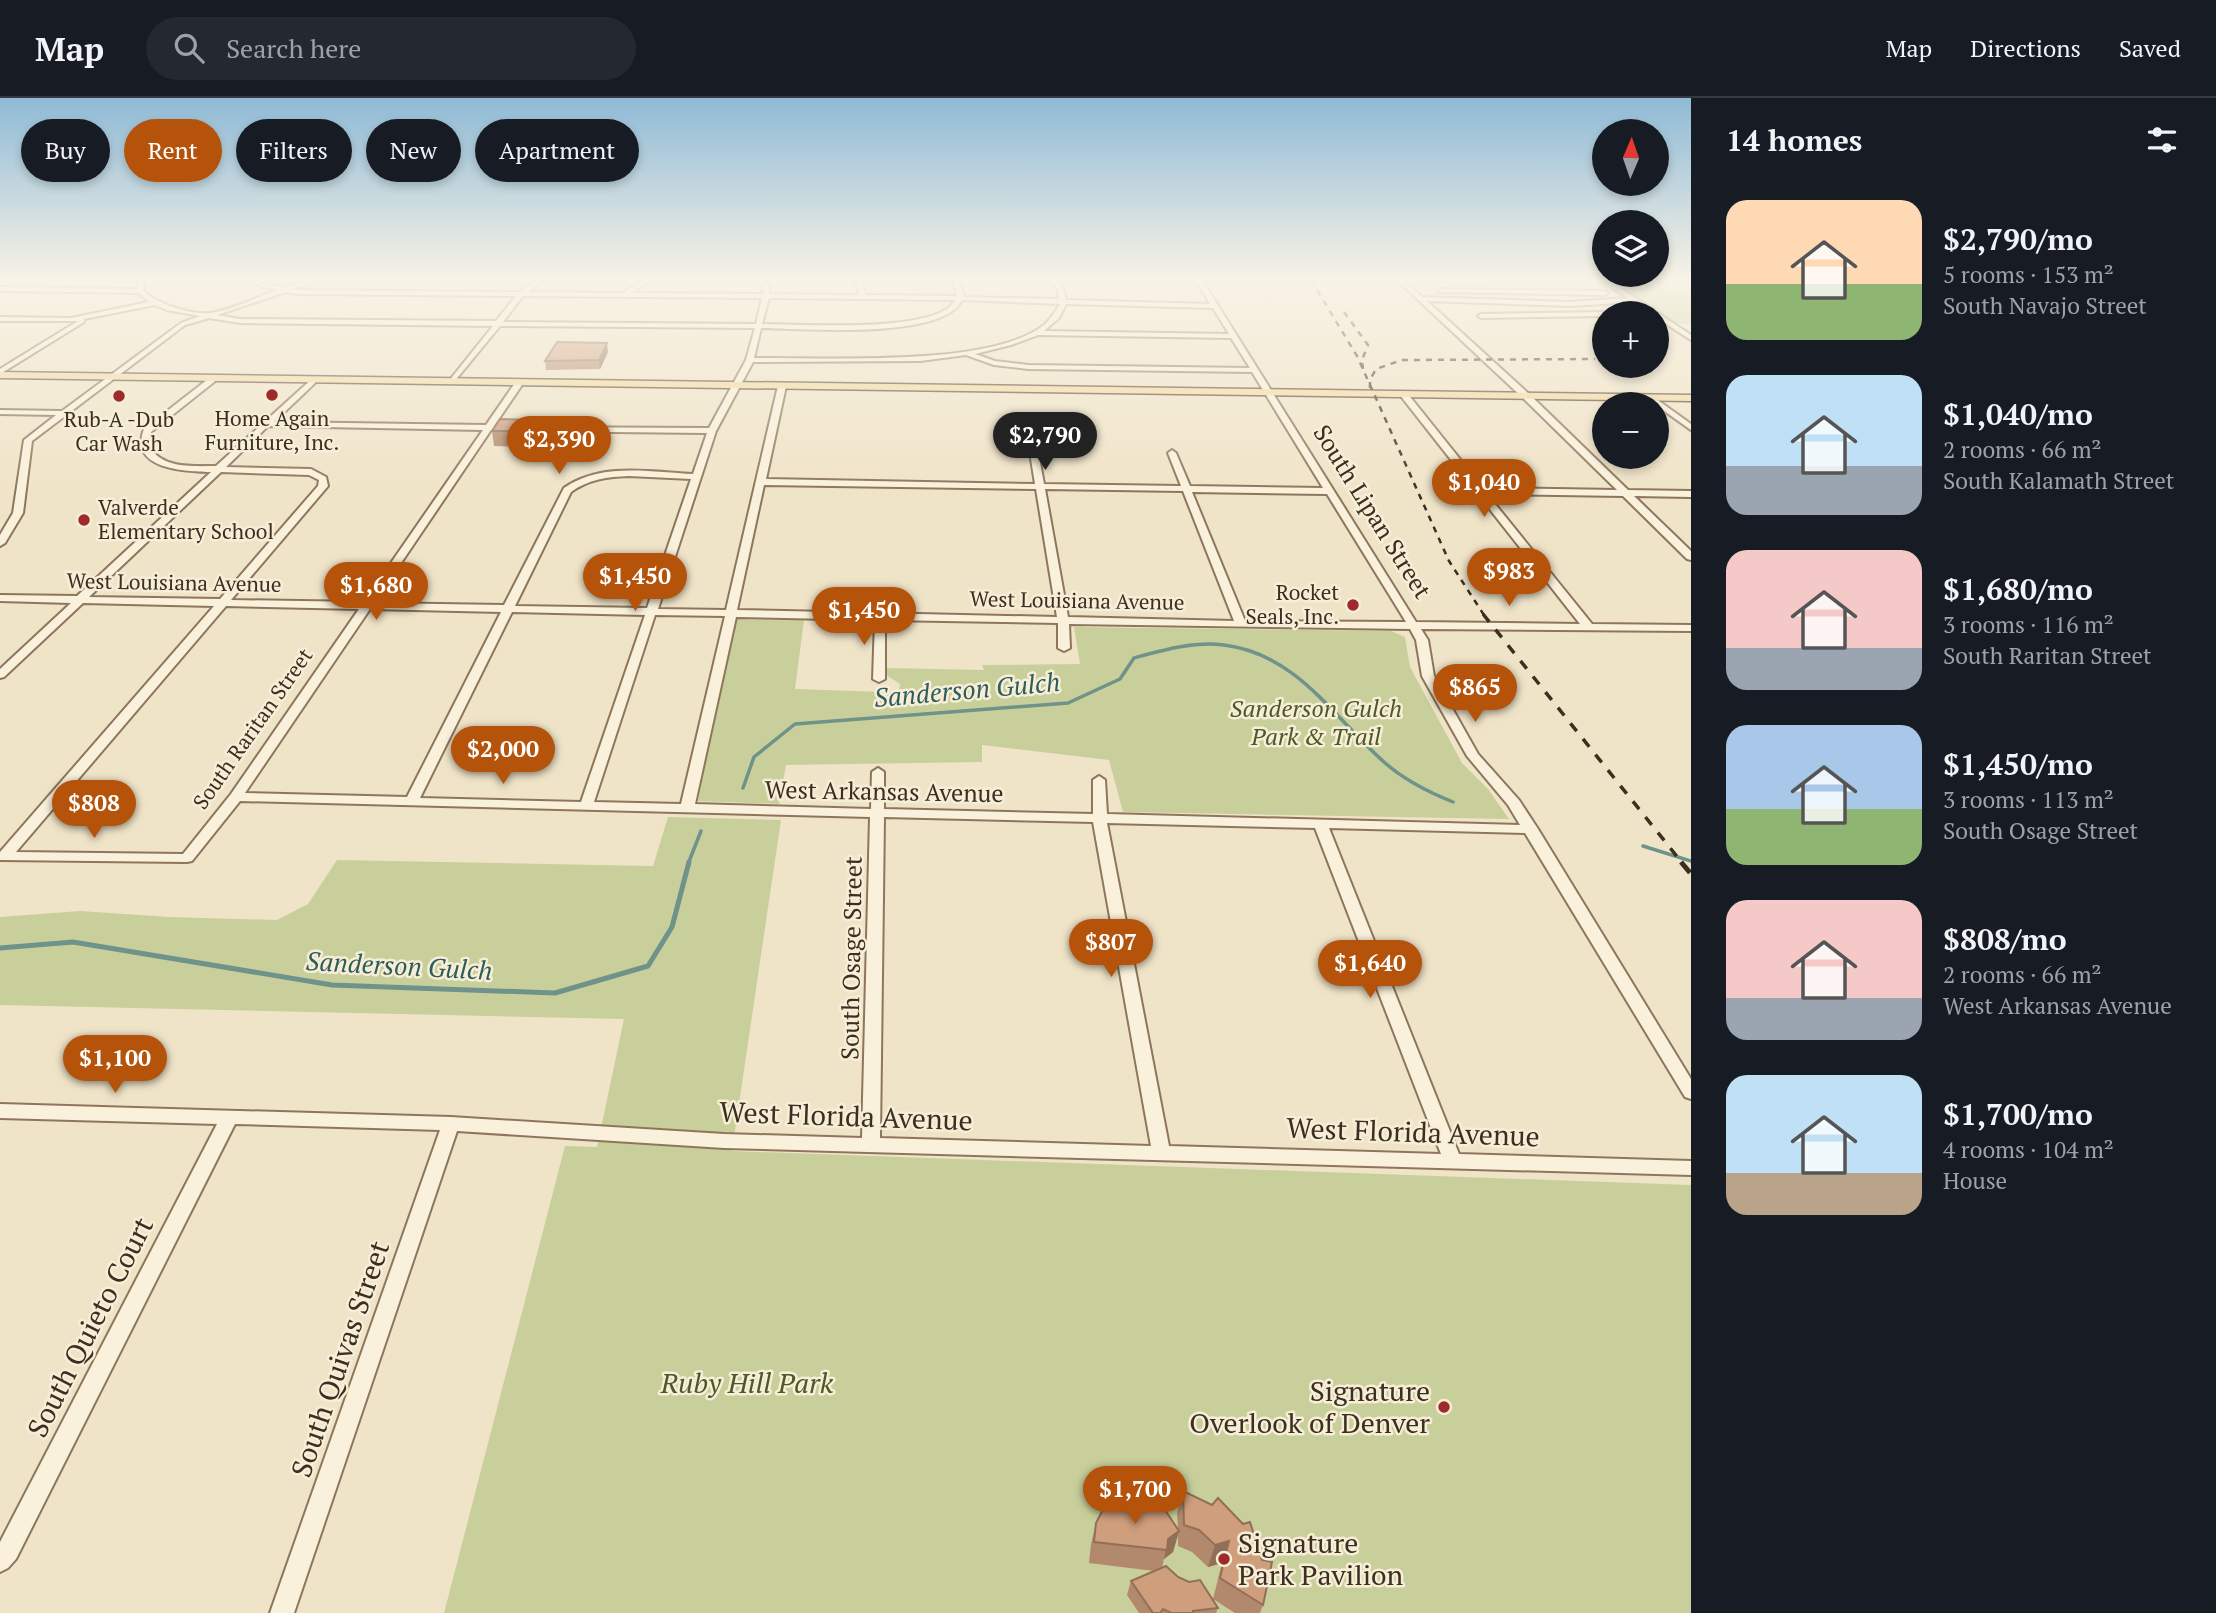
<!DOCTYPE html>
<meta charset="utf-8">
<style>
:root{--surface:#171b24;--page:#242831;--text:#f1f3f6;--muted:#9ea1a6;--line:#363941;--accent:#b45309}
body{margin:0;font-family:"PT Serif",serif;background:var(--page);color:var(--text);height:100vh;display:flex;flex-direction:column;font-size:26px;white-space:nowrap}
*{box-sizing:border-box;margin:0}
p{font-size:23px;color:var(--muted)}
.icon{flex:none;width:38px;height:38px;fill:none;stroke:currentColor;stroke-width:2;stroke-linecap:round;stroke-linejoin:round}
.map{position:relative;flex:1;overflow:hidden}
.panel{display:flex;flex-direction:column;background:var(--surface);width:525px}
.panel>*{flex:none}
.guide{position:absolute;left:21px;top:21px;width:665px;height:63px;display:flex;gap:14px}
.needle{width:46px;rotate:2deg}
.controls{position:absolute;left:1592px;top:21px;display:grid;gap:14px}
.controls a{display:grid;place-items:center;width:77px;height:77px;border-radius:50%;background:var(--surface);box-shadow:0 4px 10px #0003;font-size:35px}
.price{position:absolute;translate:-50% -60px;padding:0 16px;border-radius:24px;background:var(--accent);color:#fff;font-size:23px;line-height:46px;filter:drop-shadow(0 2px 4px #0008)}
.price::after{content:'';position:absolute;left:50%;top:42px;width:21px;height:16px;margin-left:-10px;background:inherit;clip-path:polygon(0 0,100% 0,50% 100%)}
.price.selected{background:#222;color:#fff}
ul{padding:0;list-style:none}
li{display:flex;align-items:center;gap:21px;height:175px;padding:0 35px}
li span{display:grid;place-items:center;flex:none;width:196px;height:140px;border-radius:21px;color:#555}
li>.icon{margin-inline-start:auto}
span .icon{width:84px;height:84px;fill:#fffc;stroke-width:1}
li b{font-size:30px}
h2{display:flex;justify-content:space-between;align-items:center;height:84px;padding:0 35px;font-size:30px}
.chip{padding:0 24px;border-radius:32px;background:var(--surface);box-shadow:0 4px 10px #0003;font-size:24px;line-height:63px}
.chip.selected{background:var(--accent);color:#fff}
header{display:flex;align-items:center;gap:42px;box-sizing:border-box;height:98px;padding:0 35px;background:var(--surface);border-bottom:2px solid var(--line)}
header strong{font-size:33px}
nav{display:flex;gap:38px;margin-inline-start:auto;font-size:24px}
.search{width:490px;height:63px;background:var(--page);display:flex;align-items:center;gap:18px;box-sizing:border-box;padding:0 24px;border-radius:38px;color:var(--muted);font-size:26px}
main{display:flex;flex:1;min-height:0}
.map>svg:first-child{display:block}
</style>
<header>
<strong>Map</strong>
<div class="search"><svg class="icon" aria-label="search" viewBox="0 0 24 24"><circle cx="10" cy="10" r="6"/><path d="M15 15l6 6"/></svg>Search here</div>
<nav><a>Map</a><a>Directions</a><a>Saved</a></nav>
</header>
<main>
<div class="map">
<svg width="1691" height="1515" viewBox="0 0 1691 1515">
<rect width="100%" height="100%" fill="#f0e4c8"/>
<g fill="#c9cf9b">
<polygon points="1609,182 1691,182 1691,226 1677,226"/>
<polygon points="734,521 804,522 795,591 886,594 899,592 900,586 886,577 885,570 984,572 982,567 1080,566 1074,529 1391,533 1405,539 1410,569 1462,665 1488,691 1509,721 1123,714 1109,662 982,647 982,664 786,667 779,706 698,703"/>
<polygon points="668,719 781,722 732,1053 1691,1087 1691,1515 444,1515 565,1048 597,1049 624,921 0,907 0,819 80,813 169,819 277,822 308,806 337,762 653,768"/>
</g>
<g fill="none" stroke-linecap="round" stroke-linejoin="round">
<g stroke="#6f938a" stroke-width="3.5">
<path d="M743,690L754,659L795,626L1068,605L1120,581L1134,560C1163,552 1194,543 1224,547C1297,556 1333,619 1384,664C1404,682 1428,694 1453,704"/>
<polyline points="1643,748 1691,763"/>
<polyline points="688,766 701,733"/>
</g>
<polyline stroke="#6f938a" stroke-width="5" points="0,850 73,844 332,887 555,895 648,868 672,829 689,764"/>
<defs>
<g id="minor">
<path d="M138,182H144V193C156,206 192,217 210,215C231,212 257,199 277,192L262,189L249,182L285,190L309,182H318L293,191L297,192L520,194L536,182H543L528,194L623,195L644,182H651L632,195L763,196V189L755,182H762L769,188V196L859,197L855,182H861L866,197L957,198L953,182H959L964,199L1059,201L1058,193L1051,182H1057L1064,193L1066,202L1210,206L1196,182H1202L1416,524L1580,526L1400,297L1407,295L1483,390L1617,392L1523,300L1397,182H1403L1422,199L1570,204L1628,200L1601,182H1608L1691,237V242L1657,220V215H1611L1646,212L1634,204L1570,208L1427,203L1529,296L1628,392L1691,393V399L1634,398L1691,453V462L1687,461L1623,398L1487,396L1592,526L1691,527V533L1421,531L1428,542L1434,578L1478,656L1519,702L1538,731L1691,981V1001L1685,999L1525,735L1329,730L1459,1056L1691,1063V1077L724,1050L457,1033L294,1515H270L440,1032L235,1026L16,1461L8,1470L0,1474V1444L217,1026L0,1020V1006L451,1019L724,1036L862,1040L870,719L240,703L192,763L187,764L0,762V754L214,508L83,505L4,579L0,580V571L71,505L0,503V497L77,498L211,374C186,373 128,372 144,331L212,278L219,280L151,334L150,349C162,371 194,368 216,368L313,280L317,282L316,284L274,324L486,327L517,282H523L524,284L494,328L497,330L491,332L374,505L504,507L564,390C601,364 651,374 693,376L707,335L514,333L510,331L511,329L709,330L746,262L755,230L500,228L453,285L449,283L493,228L240,225L209,220L185,227L32,343L23,415L5,445L0,448V437L13,415L24,342L56,317L0,316V312L62,313L181,225L200,218L167,212L155,207L84,221V224L0,276V271L78,223H0V219L71,220L149,204L139,195L0,193V189L138,191ZM286,194L297,196L516,198L496,223L240,221L217,217ZM523,198L762,200L756,226L503,224ZM769,200L955,202C939,236 798,226 762,226ZM962,202L1060,206C1055,214 1051,221 1044,227C990,270 824,259 754,260L761,230C801,231 944,242 962,202ZM1066,206L1213,210L1229,236L1044,233L1059,220ZM1038,237L1231,240L1250,270L1028,267L995,263L975,256L1011,247ZM966,257L994,267L1028,271L1252,274L1323,390L1190,388L1176,355L1172,352L1168,355L1181,388L1044,386L1037,348L1033,345L1029,348L1035,386L766,381L786,288L782,286L778,288L726,512L658,511L716,333L753,264L920,263ZM268,328L483,332L364,504L231,502L328,388L326,379L311,371L226,369ZM221,374L309,377L319,382L318,388L220,501L89,499ZM629,378L691,381L647,510L515,508L571,394C589,381 607,379 629,378ZM764,387L1036,391L1057,519L737,512ZM1045,391L1183,393L1234,523L1068,519ZM1192,394L1327,396L1406,524L1245,523ZM226,508L359,511L231,696L183,756L16,754ZM370,511L501,514L407,699L245,695ZM512,514L645,517L581,704L420,700ZM655,517L725,518L681,706L594,704ZM736,519L875,522L873,581L879,584L885,581V522L1058,525V550L1064,553L1070,550L1069,526L1410,531L1416,542L1422,578L1467,658L1508,707L1520,727L1107,716L1105,682L1099,678L1093,682V716L884,711V674L878,670L872,674L871,711L695,706ZM884,719L1093,724L1151,1048L880,1040ZM1107,725L1315,730L1441,1056L1169,1048Z"/>
<polygon points="1440,191 1605,193 1608,195 1605,197 1438,194"/>
<polygon points="1605,215 1605,218 1481,220 1478,218 1481,216 1605,214 1608,215"/>
<polygon points="1652,298 1691,326 1691,332 1649,302 1648,300"/>
</g>
<polygon id="major" points="0,274 1691,297 1691,303 0,280"/>
</defs>
<use href="#minor" stroke="#8d765c" stroke-width="4"/>
<use href="#major" stroke="#5b4430" stroke-width="3"/>
<use href="#minor" fill="#faf1dc" fill-rule="evenodd"/>
<use href="#major" fill="#f3d9a0" fill-rule="evenodd"/>
<g stroke="#3d2e20" stroke-width="2.5" stroke-dasharray="6 6" stroke-linecap="butt">
<polyline points="1311,182 1357,258 1449,463 1484,517"/>
<polyline points="1344,214 1368,247 1362,262 1363,271"/>
<polyline points="1370,290 1370,282 1376,271 1402,262 1595,261"/>
</g>
<polyline stroke="#3d2e20" stroke-width="3.5" stroke-dasharray="10 10" stroke-linecap="butt" points="1483,516 1683,766"/>
<polyline stroke="#3d2e20" stroke-width="5" stroke-dasharray="14 14" stroke-linecap="butt" points="1681,764 1691,776"/>
</g>
<g fill="#b2896c">
<polygon points="608,254 600,271 546,272 545,263"/>
<polygon points="500,321 533,337 526,349 494,348 492,333"/>
<polygon points="1183,1393 1212,1407 1263,1507 1260,1515 1235,1515 1213,1501 1222,1465 1208,1469 1192,1454 1178,1448 1178,1437 1173,1454 1164,1461 1162,1470 1178,1479 1218,1510 1216,1515 1139,1515 1127,1497 1131,1483 1154,1473 1089,1465 1091,1446 1096,1425 1136,1416 1178,1431 1177,1415"/>
</g>
<g fill="#916f58">
<polygon points="607,245 608,254 600,271 599,262"/>
<polygon points="531,322 533,337 526,349 524,333"/>
<polygon points="1179,1433 1173,1454 1164,1461 1168,1441"/>
<polygon points="1229,1443 1222,1465 1208,1469 1215,1447"/>
</g>
<g fill="#cf9f7d" stroke="#916f58" stroke-width="2">
<polygon points="557,244 607,245 599,262 545,263"/>
<polygon points="500,321 531,322 524,333 492,333"/>
<polygon points="1183,1393 1212,1407 1218,1400 1243,1426 1250,1424 1262,1462 1272,1464 1263,1507 1220,1480 1229,1443 1215,1447 1199,1432 1184,1427"/>
<polygon points="1110,1398 1136,1416 1157,1400 1179,1433 1168,1441 1167,1452 1094,1444 1096,1425"/>
<polygon points="1166,1468 1178,1479 1189,1484 1200,1482 1218,1510 1193,1513 1193,1515 1171,1515 1163,1511 1160,1515 1153,1515 1131,1483"/>
</g>
<linearGradient id="sky" x2="0" y2="1"><stop stop-color="#8fbad6"/><stop offset="0.46" stop-color="#f8f3e6"/><stop offset="1" stop-color="#f8f3e6" stop-opacity="0"/></linearGradient>
<rect width="1691" height="394" fill="url(#sky)"/>
<g fill="#9e2a2b" stroke="#f7eed8" stroke-width="2.5">
<circle cx="272" cy="297" r="7"/>
<circle cx="119" cy="298" r="7"/>
<circle cx="84" cy="422" r="7"/>
<circle cx="1353" cy="507" r="7"/>
<circle cx="1444" cy="1309" r="7"/>
<circle cx="1224" cy="1461" r="7"/>
</g>
<g text-anchor="middle" stroke-width="5" stroke-linejoin="round" paint-order="stroke">
<g font-size="21" fill="#3d2e20" stroke="#f7eed8">
<text x="272" y="328">Home Again<tspan x="272" dy="24">Furniture, Inc.</tspan></text>
<text x="119" y="329">Rub-A -Dub<tspan x="119" dy="24">Car Wash</tspan></text>
<text x="98" y="417" text-anchor="start">Valverde<tspan x="98" dy="24">Elementary School</tspan></text>
<text x="1339" y="502" text-anchor="end">Rocket<tspan x="1339" dy="24">Seals, Inc.</tspan></text>
</g>
<g font-size="21" fill="#3d2e20" stroke="#f7eed8">
<text transform="translate(174 485) rotate(1)" y="7">West Louisiana Avenue</text>
<text transform="translate(1077 503) rotate(1)" y="7">West Louisiana Avenue</text>
<text transform="translate(253 631) rotate(-55)" y="7">South Raritan Street</text>
</g>
<g font-size="24" fill="#3d2e20" stroke="#f7eed8">
<text transform="translate(1372 414) rotate(58)" y="8">South Lipan Street</text>
<text transform="translate(884 694) rotate(1)" y="8">West Arkansas Avenue</text>
<text transform="translate(852 860) rotate(-89)" y="8">South Osage Street</text>
</g>
<g font-size="24" font-style="italic" fill="#4d5a26" stroke="#f7eed8">
<text x="1316" y="619">Sanderson Gulch<tspan x="1316" dy="28">Park &amp; Trail</tspan></text>
</g>
<g font-size="26" font-style="italic" fill="#2f5d5a" stroke="#f7eed8">
<text transform="translate(967 592) rotate(-5)" y="9">Sanderson Gulch</text>
<text transform="translate(399 868) rotate(3)" y="9">Sanderson Gulch</text>
</g>
<g font-size="28" fill="#3d2e20" stroke="#f7eed8">
<text transform="translate(846 1018) rotate(2)" y="10">West Florida Avenue</text>
<text transform="translate(1413 1034) rotate(2)" y="10">West Florida Avenue</text>
<text transform="translate(90 1229) rotate(-63)" y="10">South Quieto Court</text>
<text transform="translate(340 1261) rotate(-71)" y="10">South Quivas Street</text>
</g>
<g font-size="28" font-style="italic" fill="#4d5a26" stroke="#f7eed8">
<text x="747" y="1295">Ruby Hill Park</text>
</g>
<g font-size="28" fill="#3d2e20" stroke="#f7eed8" text-anchor="end">
<text x="1430" y="1303">Signature<tspan x="1430" dy="32">Overlook of Denver</tspan></text>
<text x="1238" y="1455" text-anchor="start">Signature<tspan x="1238" dy="32">Park Pavilion</tspan></text>
</g>
</g>
</svg>
<div class="controls">
<a><svg class="needle" viewBox="-14 -14 28 28"><path d="M0-13l5 13h-10z" fill="#e53935"/><path d="M0 13l5-13h-10z" fill="#9ea1a6"/></svg></a>
<a><svg class="icon" aria-label="layers" viewBox="0 0 24 24"><path d="M12 4l9 5-9 5-9-5zM3 14l9 5 9-5"/></svg></a>
<a>+</a>
<a>−</a>
</div>
<b class="price selected" style="left:1045px;top:374px">$2,790</b>
<b class="price" style="left:559px;top:378px">$2,390</b>
<b class="price" style="left:1484px;top:421px">$1,040</b>
<b class="price" style="left:1509px;top:510px">$983</b>
<b class="price" style="left:635px;top:515px">$1,450</b>
<b class="price" style="left:376px;top:524px">$1,680</b>
<b class="price" style="left:864px;top:549px">$1,450</b>
<b class="price" style="left:1475px;top:626px">$865</b>
<b class="price" style="left:503px;top:688px">$2,000</b>
<b class="price" style="left:94px;top:742px">$808</b>
<b class="price" style="left:1111px;top:881px">$807</b>
<b class="price" style="left:1370px;top:902px">$1,640</b>
<b class="price" style="left:115px;top:997px">$1,100</b>
<b class="price" style="left:1135px;top:1428px">$1,700</b>
<div class="guide">
<a class="chip">Buy</a>
<a class="chip selected">Rent</a>
<a class="chip">Filters</a>
<a class="chip">New</a>
<a class="chip">Apartment</a>
</div>
</div>
<section class="panel">
<h2>14 homes<svg class="icon" aria-label="filters" viewBox="0 0 24 24"><path d="M4 7h16M4 17h16"/><circle cx="9" cy="7" r="2"/><circle cx="15" cy="17" r="2"/></svg></h2>
<ul>
<li><span style="background:linear-gradient(#ffd9b3 60%,#8fb573 0)"><svg class="icon" aria-label="home" viewBox="0 0 24 24"><path d="M3 11l9-7 9 7M6 9v11h12V9"/></svg></span><div><b>$2,790/mo</b><p>5 rooms · 153 m²</p><p>South Navajo Street</p></div></li>
<li><span style="background:linear-gradient(#bfe0f5 65%,#9aa5b1 0)"><svg class="icon" aria-label="home" viewBox="0 0 24 24"><path d="M3 11l9-7 9 7M6 9v11h12V9"/></svg></span><div><b>$1,040/mo</b><p>2 rooms · 66 m²</p><p>South Kalamath Street</p></div></li>
<li><span style="background:linear-gradient(#f6c9c9 70%,#9aa5b1 0)"><svg class="icon" aria-label="home" viewBox="0 0 24 24"><path d="M3 11l9-7 9 7M6 9v11h12V9"/></svg></span><div><b>$1,680/mo</b><p>3 rooms · 116 m²</p><p>South Raritan Street</p></div></li>
<li><span style="background:linear-gradient(#a9c7e8 60%,#8fb573 0)"><svg class="icon" aria-label="home" viewBox="0 0 24 24"><path d="M3 11l9-7 9 7M6 9v11h12V9"/></svg></span><div><b>$1,450/mo</b><p>3 rooms · 113 m²</p><p>South Osage Street</p></div></li>
<li><span style="background:linear-gradient(#f6c9c9 70%,#9aa5b1 0)"><svg class="icon" aria-label="home" viewBox="0 0 24 24"><path d="M3 11l9-7 9 7M6 9v11h12V9"/></svg></span><div><b>$808/mo</b><p>2 rooms · 66 m²</p><p>West Arkansas Avenue</p></div></li>
<li><span style="background:linear-gradient(#bfe0f5 70%,#b9a48a 0)"><svg class="icon" aria-label="home" viewBox="0 0 24 24"><path d="M3 11l9-7 9 7M6 9v11h12V9"/></svg></span><div><b>$1,700/mo</b><p>4 rooms · 104 m²</p><p>House</p></div></li>
</ul>
</section>
</main>
